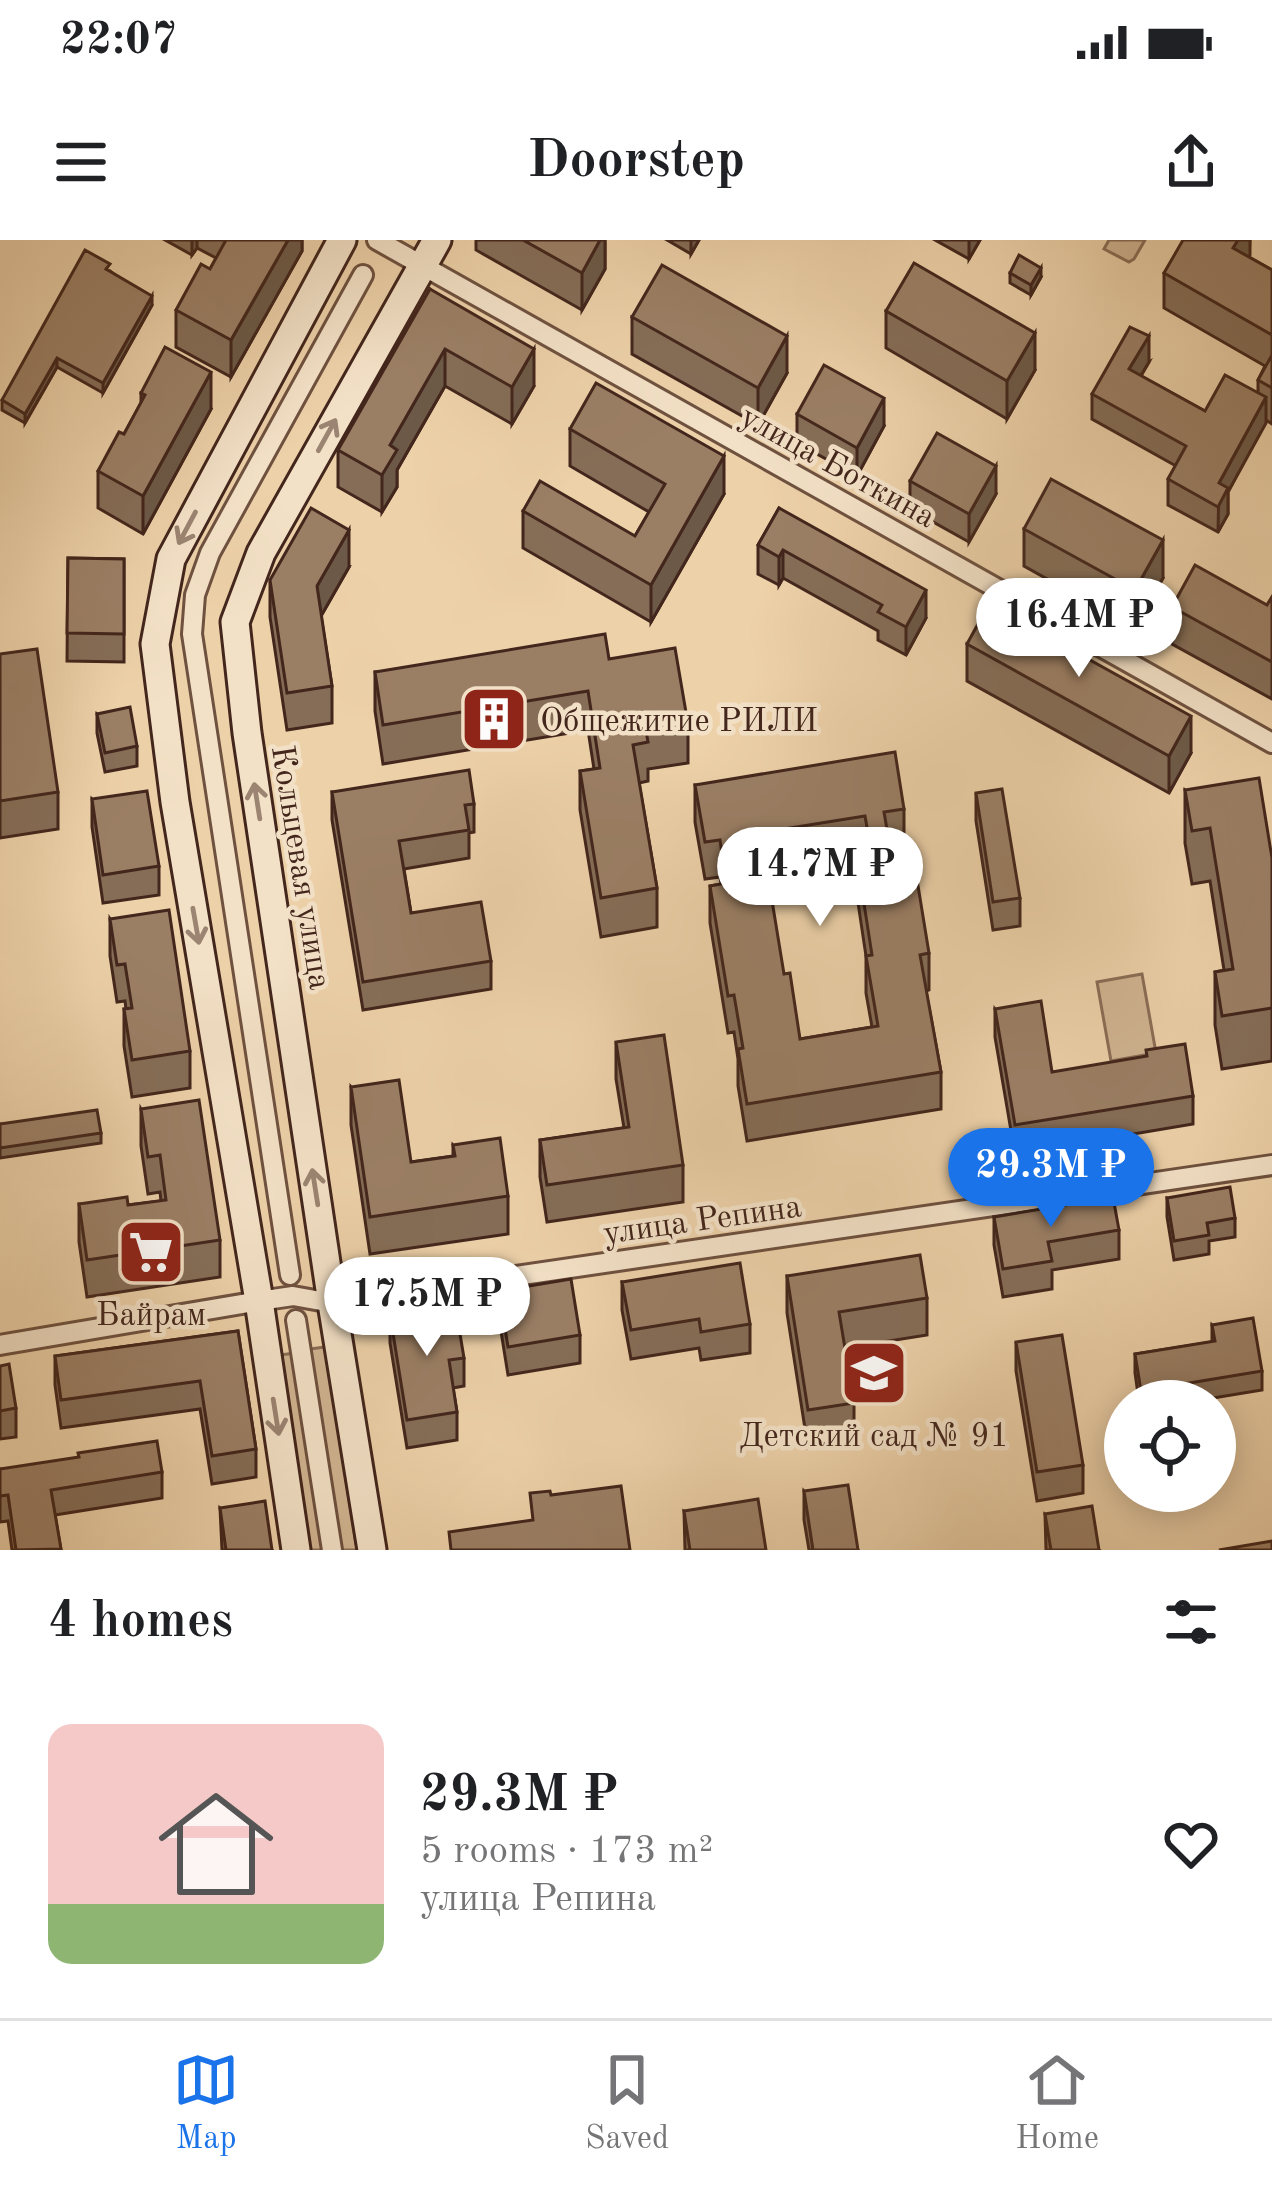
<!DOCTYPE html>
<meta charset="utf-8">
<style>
:root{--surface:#fff;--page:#f2f2f2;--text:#202124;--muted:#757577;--line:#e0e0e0;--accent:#1a73e8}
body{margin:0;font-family:"Old Standard TT",serif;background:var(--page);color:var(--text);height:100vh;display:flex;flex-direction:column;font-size:45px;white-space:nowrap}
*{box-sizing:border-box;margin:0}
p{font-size:39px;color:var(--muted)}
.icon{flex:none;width:66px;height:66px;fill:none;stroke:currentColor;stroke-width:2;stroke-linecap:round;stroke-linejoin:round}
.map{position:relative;height:1310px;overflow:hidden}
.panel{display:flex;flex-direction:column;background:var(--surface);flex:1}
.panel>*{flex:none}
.controls{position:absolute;left:1104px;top:1140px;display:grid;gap:24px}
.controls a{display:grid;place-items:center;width:132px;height:132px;border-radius:50%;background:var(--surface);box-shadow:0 6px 30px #0003;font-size:60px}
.price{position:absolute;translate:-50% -102px;padding:0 27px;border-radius:42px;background:#fff;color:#222;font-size:39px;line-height:78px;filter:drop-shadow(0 3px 6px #0008)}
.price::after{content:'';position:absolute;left:50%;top:72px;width:36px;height:27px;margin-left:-18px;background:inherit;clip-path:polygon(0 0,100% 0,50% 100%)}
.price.selected{background:var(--accent);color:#fff}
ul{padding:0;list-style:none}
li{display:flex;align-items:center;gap:36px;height:300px;padding:0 48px}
li span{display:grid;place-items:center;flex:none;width:336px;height:240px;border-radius:24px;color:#555}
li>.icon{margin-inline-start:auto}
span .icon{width:144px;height:144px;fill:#fffc;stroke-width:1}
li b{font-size:51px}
h2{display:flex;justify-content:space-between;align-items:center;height:144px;padding:0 48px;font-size:51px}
.status{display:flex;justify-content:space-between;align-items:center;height:84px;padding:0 60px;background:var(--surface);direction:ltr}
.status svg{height:33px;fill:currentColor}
header{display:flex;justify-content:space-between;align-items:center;height:156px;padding:0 48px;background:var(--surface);font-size:54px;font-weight:600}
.tabs{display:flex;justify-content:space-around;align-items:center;height:168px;border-top:3px solid var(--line);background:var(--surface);font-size:33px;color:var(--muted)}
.tabs a{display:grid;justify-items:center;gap:6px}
.tabs .selected{color:var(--accent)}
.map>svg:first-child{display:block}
</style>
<div class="status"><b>22:07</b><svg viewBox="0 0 49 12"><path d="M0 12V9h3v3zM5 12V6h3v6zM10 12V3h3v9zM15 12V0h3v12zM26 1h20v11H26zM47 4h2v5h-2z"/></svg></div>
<header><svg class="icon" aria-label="menu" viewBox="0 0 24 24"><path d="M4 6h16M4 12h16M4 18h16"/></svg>Doorstep<svg class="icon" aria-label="share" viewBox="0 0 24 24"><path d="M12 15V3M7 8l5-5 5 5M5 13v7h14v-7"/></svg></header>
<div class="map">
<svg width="1272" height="1310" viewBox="0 0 1272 1310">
<rect width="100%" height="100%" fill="#edd1a9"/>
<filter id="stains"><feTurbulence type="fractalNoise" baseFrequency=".00167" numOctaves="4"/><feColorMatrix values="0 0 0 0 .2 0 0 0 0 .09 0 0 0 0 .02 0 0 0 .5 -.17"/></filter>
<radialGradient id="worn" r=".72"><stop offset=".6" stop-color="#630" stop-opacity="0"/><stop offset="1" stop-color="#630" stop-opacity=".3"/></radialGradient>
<g fill="#d0b491" stroke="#8a6d56" stroke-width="3">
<polygon points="1109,0 1145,0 1134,19 1129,22 1104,9"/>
<polygon points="1142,734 1156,813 1111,821 1097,742"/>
<polygon points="325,1107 357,1310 341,1310 310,1109"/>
<polygon points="295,1113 326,1310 310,1310 280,1115"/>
</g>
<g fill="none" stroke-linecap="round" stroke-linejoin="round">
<defs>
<g id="street">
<polyline points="377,0 1272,503"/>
<polyline points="290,1035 192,394 195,355 210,313 363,35"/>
<polyline points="296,1080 332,1310"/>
<polyline points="0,1105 259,1061 293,1056 332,1063 1272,925"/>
</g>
<g id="secondary">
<polyline points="296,1310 259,1061 175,562 155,404 171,319 342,0"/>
<polyline points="372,1310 332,1063 247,493 235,382 261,313 437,0"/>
</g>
</defs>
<use href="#street" stroke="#6e513f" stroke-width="24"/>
<use href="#secondary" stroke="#43261c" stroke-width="33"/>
<use href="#street" stroke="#f3e1c7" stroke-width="18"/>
<use href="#secondary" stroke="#f3e1c7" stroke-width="27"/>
</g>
<g fill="#856d57" stroke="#43261c" stroke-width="3" fill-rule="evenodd">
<polygon points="165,0 302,0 302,11 231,137 176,107 176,70 210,29 216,18 197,8 192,15"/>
<polygon points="476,0 605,0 605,29 582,70 476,10"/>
<polygon points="667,0 699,0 691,14"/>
<polygon points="935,0 980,0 969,19"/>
<polygon points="1250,0 1249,17 1272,30 1272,184 1266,180 1228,252 1228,274 1218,292 1168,265 1168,239 1176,226 1092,179 1092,154 1149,122 1141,136 1205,171 1258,153 1258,140 1265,126 1164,68 1164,33"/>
<polygon points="110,31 152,65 103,153 57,127 25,183 2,170 2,160"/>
<polygon points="1010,33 1041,37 1031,55 1010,43"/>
<polygon points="430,49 534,146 512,184 445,146 397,230 397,247 382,272 338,247 338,210"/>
<polygon points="886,71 1035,130 1007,179 886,108"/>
<polygon points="632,77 787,133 758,185 632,114"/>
<polygon points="141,153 211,169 143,294 98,268 98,231 124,194 141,163"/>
<polygon points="797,174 884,186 857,236 797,203"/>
<polygon points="570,189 724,254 651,382 523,308 523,271 635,296 649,272 570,226"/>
<polygon points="910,241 996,254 969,302 910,269"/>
<polygon points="779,268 926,378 906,415 878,400 878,391 783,338 779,345 758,334 758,305"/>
<polygon points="1024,289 1163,338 1135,388 1024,326"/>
<polygon points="68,318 124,319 124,422 67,421"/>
<polygon points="349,327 321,376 332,446 332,483 287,490 270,377 270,340"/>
<polygon points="1272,357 1272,459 1172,404 1172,367 1267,365"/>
<polygon points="967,404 1191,513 1169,553 967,441"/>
<polygon points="0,414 58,552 58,589 0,598"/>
<polygon points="609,419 688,484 688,523 648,529 648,541 639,543 657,648 657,687 601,697 580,570 580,531 594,529 588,490 383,524 375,471 375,432"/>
<polygon points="97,474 137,506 137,526 105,532 97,493"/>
<path d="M695,545L904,569V606L890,609L929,713V750L926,751L941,832V869L747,901L738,846V819L734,792L728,793L710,683V646L721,644L720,637L705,639L695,582ZM865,613L866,617L857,619V656L866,716V753L872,787L800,799L784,734L746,640L745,632Z"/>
<polygon points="1185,550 1272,618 1272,821 1222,829 1215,785 1215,732 1224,730 1210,641 1192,644 1185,603"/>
<polygon points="332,552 474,564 474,592 469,593 469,618 404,629 411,673 491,721 491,749 363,770 332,580"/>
<polygon points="976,553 1020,658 1020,686 993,690 976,581"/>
<polygon points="92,559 159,626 159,655 103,663 92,587"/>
<polygon points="110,679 190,811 190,848 132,857 124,806 124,769 126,769 125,761 117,762 110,716"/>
<polygon points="995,769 1052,832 1193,856 1193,884 1015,914 995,797"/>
<polygon points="616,802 683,925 683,962 547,982 540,937 540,900 624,888 616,839"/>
<polygon points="351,847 411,922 453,916 453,905 508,956 508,994 370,1014 351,885"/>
<polygon points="141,869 220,1000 220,1037 87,1057 79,1002 79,964 128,965 161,961 160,952 148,954 141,906"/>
<polygon points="0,884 101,893 101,903 0,918"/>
<polygon points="1167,958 1235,978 1235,997 1209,1001 1209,1014 1174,1020 1167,977"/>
<polygon points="994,977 1119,990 1119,1019 1052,1030 1052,1049 1003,1057 994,1005"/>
<polygon points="787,1036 927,1058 927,1095 845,1108 854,1163 854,1201 808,1208 787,1073"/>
<polygon points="622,1042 750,1084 750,1113 701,1120 699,1108 631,1119 622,1070"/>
<polygon points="499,1051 580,1095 580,1123 508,1135 499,1079"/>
<polygon points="390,1075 464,1118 464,1146 453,1148 457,1172 457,1200 407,1208 390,1103"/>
<polygon points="1212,1085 1262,1131 1262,1150 1195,1161 1139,1161 1135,1133 1135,1114 1212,1102"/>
<polygon points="238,1091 256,1209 256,1237 212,1244 200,1169 61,1188 55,1145 55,1116"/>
<polygon points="1016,1102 1083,1225 1083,1253 1037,1261 1016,1131"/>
<polygon points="0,1126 16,1168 16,1197 0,1199"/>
<polygon points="0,1229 162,1232 162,1258 55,1275 61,1310 12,1310 8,1281 0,1282"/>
<polygon points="804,1251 858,1310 809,1310 804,1280"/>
<polygon points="220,1268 272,1310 222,1310"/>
<polygon points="684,1271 766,1310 685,1310"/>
<polygon points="1045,1274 1099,1310 1046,1310"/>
</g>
<g fill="#6c5947" stroke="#43261c" stroke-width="3">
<polygon points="192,0 197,0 197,8 192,15"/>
<polygon points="288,0 302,0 302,11 231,137 231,100"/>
<polygon points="600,0 605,0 605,29 582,70 582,33"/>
<polygon points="691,0 699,0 691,14"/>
<polygon points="969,0 980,0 969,19"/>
<polygon points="1238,0 1250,0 1250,15 1233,44 1233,8"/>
<polygon points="1041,28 1041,37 1031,55 1031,45"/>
<polygon points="152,56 152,65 103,153 103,143"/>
<polygon points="1035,93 1035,130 1007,179 1007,141"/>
<polygon points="787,96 787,133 758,185 758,148"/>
<polygon points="1149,96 1149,122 1129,155 1129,129"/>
<polygon points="445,109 445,146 397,230 397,247 382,272 382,235 390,205"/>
<polygon points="534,109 534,146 512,184 512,147"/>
<polygon points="57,118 57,127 25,183 25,174"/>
<polygon points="211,132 211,169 143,294 143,256"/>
<polygon points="1266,157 1266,183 1228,252 1228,274 1218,292 1219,243"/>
<polygon points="884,158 884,186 857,236 857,208"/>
<polygon points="724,216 724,254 651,382 651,345"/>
<polygon points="996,226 996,254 969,302 969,274"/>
<polygon points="349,290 349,327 317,383 317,346"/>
<polygon points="1163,300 1163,338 1135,388 1135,350"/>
<polygon points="783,310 783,338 779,345 779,317"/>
<polygon points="926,350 926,378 906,415 906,387"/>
<polygon points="1191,476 1191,513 1169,553 1169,516"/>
</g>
<g fill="#9b7f65" stroke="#43261c" stroke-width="3" fill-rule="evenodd">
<polygon points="226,0 288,0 231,100 176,70 201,24 210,29"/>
<polygon points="523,0 600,0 582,33"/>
<polygon points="1183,0 1238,0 1233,8 1272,30 1272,95 1164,33"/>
<polygon points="85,10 110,24 106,29 152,56 103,143 57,118 25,174 2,160"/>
<polygon points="1019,15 1041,28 1031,45 1010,33"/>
<polygon points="914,23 1035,93 1007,141 886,71"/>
<polygon points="662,25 787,96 758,148 632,77"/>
<polygon points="430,49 534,109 512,147 445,109 390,205 397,210 382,235 338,210"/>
<polygon points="1130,87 1149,96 1129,129 1205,171 1225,135 1266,157 1219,243 1228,248 1218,267 1168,239 1186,206 1092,154"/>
<polygon points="165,107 211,132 143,256 98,231 119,192 124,194 145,155 141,153"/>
<polygon points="1272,115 1272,148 1258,140"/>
<polygon points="824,125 884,158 857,208 797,174"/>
<polygon points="596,143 724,216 651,345 523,271 540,241 635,296 665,244 570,189"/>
<polygon points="937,193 996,226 969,274 910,241"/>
<polygon points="1051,239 1163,300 1135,350 1024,289"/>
<polygon points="311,268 349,290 317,346 332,446 287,453 270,340"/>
<polygon points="779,268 926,350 906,387 878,372 882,365 783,310 779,317 758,305"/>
<polygon points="68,318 124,319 124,394 67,393"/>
<polygon points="1195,325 1267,365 1272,357 1272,422 1172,367"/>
<polygon points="989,364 1191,476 1169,516 967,404"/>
<polygon points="605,394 609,419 675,408 688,484 646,491 648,502 633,505 657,648 601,658 580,531 600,528 588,451 383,485 375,432"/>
<polygon points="37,409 58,552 0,561 0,414"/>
<polygon points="130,467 137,506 105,513 97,474"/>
<path d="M895,512L904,569L884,572L891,613L912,609L929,713L920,715L941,832L747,864L738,809L743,808L734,755L728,756L710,646L726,643L720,600L705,602L695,545ZM865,576L872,616L857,619L872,715L866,716L878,786L800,799L790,733L784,734L768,636L746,640L740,596Z"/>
<polygon points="469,530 474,564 465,565 469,590 399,601 411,673 481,662 491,721 363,742 332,552"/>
<polygon points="1259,538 1272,618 1272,768 1222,776 1215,732 1233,729 1210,588 1192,591 1185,550"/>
<polygon points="1002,549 1020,658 993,662 976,553"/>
<polygon points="147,551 159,626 103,635 92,559"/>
<polygon points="169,670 190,811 132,820 124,769 132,768 125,724 117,725 110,679"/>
<polygon points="1041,761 1052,832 1147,816 1146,810 1185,804 1193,856 1015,885 995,769"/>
<polygon points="664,795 683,925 547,945 540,900 629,887 616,802"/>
<polygon points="399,840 411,922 455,916 453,905 500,898 508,956 370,977 351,847"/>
<polygon points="199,860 220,1000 87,1020 79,964 127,957 128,965 166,960 160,915 148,917 141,869"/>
<polygon points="97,870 101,893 0,908 0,884"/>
<polygon points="1230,947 1235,978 1207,983 1209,995 1174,1001 1167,958"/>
<polygon points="1113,957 1119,990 1048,1002 1052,1021 1003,1029 994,977"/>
<polygon points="920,1015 927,1058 839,1072 854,1163 808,1170 787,1036"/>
<polygon points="740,1023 750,1084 701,1092 699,1079 631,1090 622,1042"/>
<polygon points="571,1039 580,1095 508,1107 499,1051"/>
<polygon points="455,1064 464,1118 449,1120 457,1172 407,1180 390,1075"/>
<polygon points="1253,1078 1262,1131 1141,1151 1135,1114 1215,1101 1212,1085"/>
<polygon points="238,1091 256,1209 212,1216 200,1141 61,1160 55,1116"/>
<polygon points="1062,1095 1083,1225 1037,1232 1016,1102"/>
<polygon points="9,1124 16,1168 0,1171 0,1126"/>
<polygon points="157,1201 162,1232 51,1250 61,1309 16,1310 8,1255 0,1256 0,1229 79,1217 78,1213"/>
<polygon points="848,1245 858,1310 813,1310 804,1251"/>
<polygon points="621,1246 630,1310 451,1310 449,1292 533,1280 530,1253 550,1251 551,1255"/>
<polygon points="758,1259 766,1310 690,1310 684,1271"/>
<polygon points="265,1261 272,1310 226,1310 220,1268"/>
<polygon points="1092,1266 1099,1310 1051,1310 1045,1274"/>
<polygon points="1272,1301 1272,1310 1219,1310"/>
</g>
<defs><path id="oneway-shaft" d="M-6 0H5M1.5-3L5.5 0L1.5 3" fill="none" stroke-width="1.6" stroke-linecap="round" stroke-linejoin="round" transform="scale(3)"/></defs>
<g stroke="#9b8472">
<use href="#oneway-shaft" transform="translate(327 195) rotate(-61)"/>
<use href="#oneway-shaft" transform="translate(187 288) rotate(118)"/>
<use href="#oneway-shaft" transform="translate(257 561) rotate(-99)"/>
<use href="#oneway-shaft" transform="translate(196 686) rotate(80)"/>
<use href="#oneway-shaft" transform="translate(315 947) rotate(-99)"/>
<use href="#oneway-shaft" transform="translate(276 1177) rotate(81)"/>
</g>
<defs>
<symbol id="building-square" viewBox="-11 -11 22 22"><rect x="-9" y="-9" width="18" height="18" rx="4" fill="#8f2418" stroke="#f3e1c7"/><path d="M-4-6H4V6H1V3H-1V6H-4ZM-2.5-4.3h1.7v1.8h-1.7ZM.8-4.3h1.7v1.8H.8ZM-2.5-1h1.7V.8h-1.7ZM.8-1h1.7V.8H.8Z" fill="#fff"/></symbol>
<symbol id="supermarket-square" viewBox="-11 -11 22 22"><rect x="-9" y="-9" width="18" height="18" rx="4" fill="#8f2418" stroke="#f3e1c7"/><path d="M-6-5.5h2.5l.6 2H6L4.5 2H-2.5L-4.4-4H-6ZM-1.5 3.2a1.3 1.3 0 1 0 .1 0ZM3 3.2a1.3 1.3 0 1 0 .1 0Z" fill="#fff"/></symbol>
<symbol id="school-square" viewBox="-11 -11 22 22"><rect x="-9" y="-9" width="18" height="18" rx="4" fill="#8f2418" stroke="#f3e1c7"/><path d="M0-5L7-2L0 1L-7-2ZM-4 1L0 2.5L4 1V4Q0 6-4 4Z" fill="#fff"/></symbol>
</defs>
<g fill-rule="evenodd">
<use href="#building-square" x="456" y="441" width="76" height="76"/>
<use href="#supermarket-square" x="113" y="974" width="76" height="76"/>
<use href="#school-square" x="836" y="1095" width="76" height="76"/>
</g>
<g text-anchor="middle" stroke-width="9" stroke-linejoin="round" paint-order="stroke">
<g font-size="33" fill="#43261c" stroke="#f3e1c7">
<text transform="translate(839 225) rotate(29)" y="12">улица Боткина</text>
<text transform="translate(303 627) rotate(81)" y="12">Кольцевая улица</text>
<text transform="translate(702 978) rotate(-8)" y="12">улица Репина</text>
</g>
<g font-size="33" fill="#43261c" stroke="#f3e1c7">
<text x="540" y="491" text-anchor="start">Общежитие РИЛИ</text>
<text x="151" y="1085">Байрам</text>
<text x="874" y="1206">Детский сад № 91</text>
</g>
</g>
<rect width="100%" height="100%" filter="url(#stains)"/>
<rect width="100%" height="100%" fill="url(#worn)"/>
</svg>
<div class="controls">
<a><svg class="icon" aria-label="locate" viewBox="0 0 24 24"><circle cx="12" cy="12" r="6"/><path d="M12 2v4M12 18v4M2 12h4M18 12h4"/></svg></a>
</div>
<b class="price" style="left:1079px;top:440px">16.4M ₽</b>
<b class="price" style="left:820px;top:689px">14.7M ₽</b>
<b class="price selected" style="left:1051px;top:990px">29.3M ₽</b>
<b class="price" style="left:427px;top:1119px">17.5M ₽</b>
</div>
<section class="panel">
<h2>4 homes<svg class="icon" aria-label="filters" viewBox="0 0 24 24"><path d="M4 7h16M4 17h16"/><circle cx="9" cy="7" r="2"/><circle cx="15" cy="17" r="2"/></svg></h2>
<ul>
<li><span style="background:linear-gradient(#f6c9c9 75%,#8fb573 0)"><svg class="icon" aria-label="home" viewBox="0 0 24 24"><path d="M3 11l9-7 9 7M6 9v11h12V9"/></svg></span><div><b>29.3M ₽</b><p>5 rooms · 173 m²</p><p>улица Репина</p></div><svg class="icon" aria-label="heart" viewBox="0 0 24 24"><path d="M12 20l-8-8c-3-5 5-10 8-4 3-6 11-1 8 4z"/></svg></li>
</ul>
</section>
<nav class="tabs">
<a class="selected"><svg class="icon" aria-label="map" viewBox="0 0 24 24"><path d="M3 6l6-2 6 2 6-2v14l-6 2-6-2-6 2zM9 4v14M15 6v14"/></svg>Map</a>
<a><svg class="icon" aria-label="saved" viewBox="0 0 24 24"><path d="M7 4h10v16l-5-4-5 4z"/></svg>Saved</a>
<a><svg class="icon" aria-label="home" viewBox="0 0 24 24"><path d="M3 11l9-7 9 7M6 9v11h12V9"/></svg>Home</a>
</nav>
